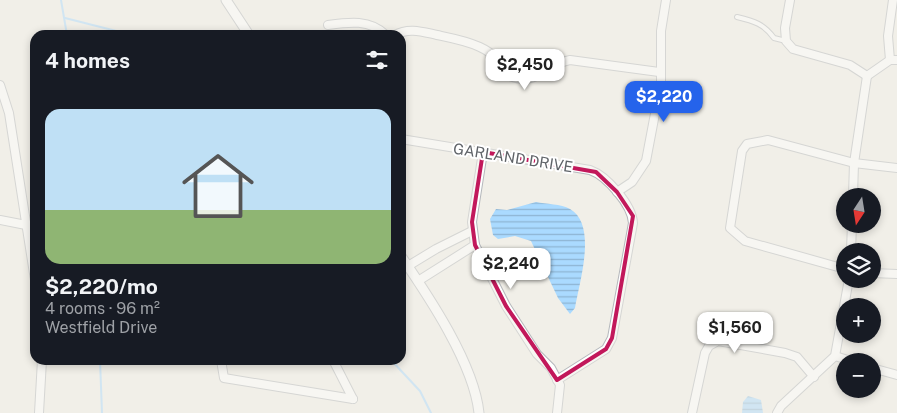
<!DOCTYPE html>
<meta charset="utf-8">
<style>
:root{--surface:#171b24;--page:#20242c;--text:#f1f3f6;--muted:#9ea1a6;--accent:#2563eb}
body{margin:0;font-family:"Public Sans",sans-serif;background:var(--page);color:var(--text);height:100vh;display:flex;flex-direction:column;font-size:19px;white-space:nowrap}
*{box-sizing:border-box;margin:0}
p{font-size:16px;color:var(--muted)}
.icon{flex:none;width:28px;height:28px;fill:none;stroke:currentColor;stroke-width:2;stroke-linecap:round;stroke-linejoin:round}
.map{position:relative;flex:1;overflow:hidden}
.panel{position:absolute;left:30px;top:30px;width:376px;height:335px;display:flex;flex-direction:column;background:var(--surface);border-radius:15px;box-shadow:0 2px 8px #0003}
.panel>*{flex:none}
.needle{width:32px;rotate:192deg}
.buttons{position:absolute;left:836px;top:188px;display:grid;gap:10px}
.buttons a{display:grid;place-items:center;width:45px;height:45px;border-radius:50%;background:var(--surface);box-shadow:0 2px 8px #0003;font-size:25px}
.price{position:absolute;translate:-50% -42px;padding:0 11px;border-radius:10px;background:#fff;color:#222;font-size:16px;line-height:32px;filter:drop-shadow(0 1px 2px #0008)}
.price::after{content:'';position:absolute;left:50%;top:30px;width:15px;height:11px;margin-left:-8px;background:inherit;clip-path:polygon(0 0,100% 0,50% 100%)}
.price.current{background:var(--accent);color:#fff}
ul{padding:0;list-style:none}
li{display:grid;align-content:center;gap:10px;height:265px;padding:0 15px}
li span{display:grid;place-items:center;height:155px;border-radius:15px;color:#555}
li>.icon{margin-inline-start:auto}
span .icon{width:90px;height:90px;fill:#fffc;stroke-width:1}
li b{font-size:21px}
h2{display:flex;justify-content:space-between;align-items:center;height:60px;padding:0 15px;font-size:21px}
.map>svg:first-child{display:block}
</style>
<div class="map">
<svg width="897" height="413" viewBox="0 0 897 413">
<defs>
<pattern id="water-rules" width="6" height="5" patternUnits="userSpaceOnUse" patternTransform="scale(1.25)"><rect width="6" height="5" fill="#aadaff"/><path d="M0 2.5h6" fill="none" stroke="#8eb4d2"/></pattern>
</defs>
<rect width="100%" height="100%" fill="#f1efe8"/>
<g fill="url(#water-rules)">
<path d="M536,202C546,204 561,204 570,209C598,225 579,283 575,308L570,314L558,298L531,241L515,236L498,239L493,235L490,219L496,209L507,210Z"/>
<polygon points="748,396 761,400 763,413 742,413 743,402"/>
</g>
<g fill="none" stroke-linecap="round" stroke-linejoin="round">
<g stroke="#aadaff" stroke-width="2">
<polyline points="61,0 67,35"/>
<polyline points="65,18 132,35"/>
<polyline points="100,360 102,413"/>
<polyline points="391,360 420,391 431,413"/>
</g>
<defs>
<path id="service" d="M737,17C754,21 764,24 774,38L786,41"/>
<g id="minor">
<polyline points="790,0 785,28 786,41 793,49 850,65 867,76"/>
<path d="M328,25C349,22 370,19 386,35"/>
<path d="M395,35C409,27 423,32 437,35C461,40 498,46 505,74C538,89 543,65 570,60L659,72"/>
<polyline points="890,60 888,36 893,0"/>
<polyline points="867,76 890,60 897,60"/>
<polyline points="0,85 9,113 35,280"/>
<path d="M401,139L590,170C607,176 632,205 633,223L612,338L606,349L557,380"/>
<polyline points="483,152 472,222 475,245 506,306 537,354 551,368 560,385 557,413"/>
<polyline points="617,192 632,182 646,161 661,82 661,31 666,0"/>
<polyline points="853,196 854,163 867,76"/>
<polyline points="0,220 26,225"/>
<polyline points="851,251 852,224"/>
<polyline points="408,266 436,249 472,231"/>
<polyline points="845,269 745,241 730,228 742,151 747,144 768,140 854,163 897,168"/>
<polyline points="872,273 897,274"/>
<polyline points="418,281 475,245"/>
<polyline points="835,356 851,361"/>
<polyline points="221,360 224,378 353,399"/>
<polyline points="333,360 353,399"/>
<polyline points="872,368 897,375"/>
<polyline points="39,413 42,360"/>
<polyline points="692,413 705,353 709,346 718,341 785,353 797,357 814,377"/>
<polyline points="777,413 781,406 835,356 849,279"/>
</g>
<g id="tertiary">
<polyline points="226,0 249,35"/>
<path d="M401,256C429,297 474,364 479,413"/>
</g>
</defs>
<use href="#service" stroke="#b5b8bc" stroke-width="6"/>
<use href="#minor" stroke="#b5b8bc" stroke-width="10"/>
<use href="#tertiary" stroke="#b5b8bc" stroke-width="11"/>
<use href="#service" stroke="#fff" stroke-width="4"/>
<use href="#minor" stroke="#fff" stroke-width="8"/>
<use href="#tertiary" stroke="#fff" stroke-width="9"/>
</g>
<path d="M0 0H897V413H0ZM483,152L596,172L617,192L633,216L612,338L606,349L557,380L506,306L475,245L472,222Z" fill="#f1efe8" fill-opacity=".55" fill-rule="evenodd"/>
<path fill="none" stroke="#c2185b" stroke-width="4" stroke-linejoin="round" d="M483,152L596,172L617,192L633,216L612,338L606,349L557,380L506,306L475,245L472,222Z"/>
<g text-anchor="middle" stroke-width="4" stroke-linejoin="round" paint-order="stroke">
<g font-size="15" fill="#5f6368" stroke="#fff">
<text transform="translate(513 158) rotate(9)" y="5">GARLAND DRIVE</text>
</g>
</g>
</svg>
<div class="buttons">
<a><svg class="needle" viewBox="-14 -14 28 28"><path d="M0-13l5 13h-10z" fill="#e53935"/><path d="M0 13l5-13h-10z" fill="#9ea1a6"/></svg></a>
<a><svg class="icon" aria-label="layers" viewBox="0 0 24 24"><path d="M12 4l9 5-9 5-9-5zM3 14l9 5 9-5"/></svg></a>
<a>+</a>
<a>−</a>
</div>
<b class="price" style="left:525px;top:91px">$2,450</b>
<b class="price current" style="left:664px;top:123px">$2,220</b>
<b class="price" style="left:511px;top:290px">$2,240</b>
<b class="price" style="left:735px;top:354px">$1,560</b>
<section class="panel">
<h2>4 homes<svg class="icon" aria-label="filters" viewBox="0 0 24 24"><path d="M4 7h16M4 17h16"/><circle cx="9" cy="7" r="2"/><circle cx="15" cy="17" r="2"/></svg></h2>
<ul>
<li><span style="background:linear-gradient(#bfe0f5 65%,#8fb573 0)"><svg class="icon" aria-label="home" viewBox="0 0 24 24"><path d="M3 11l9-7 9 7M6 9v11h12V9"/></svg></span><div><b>$2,220/mo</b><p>4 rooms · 96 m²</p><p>Westfield Drive</p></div></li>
</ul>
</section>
</div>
